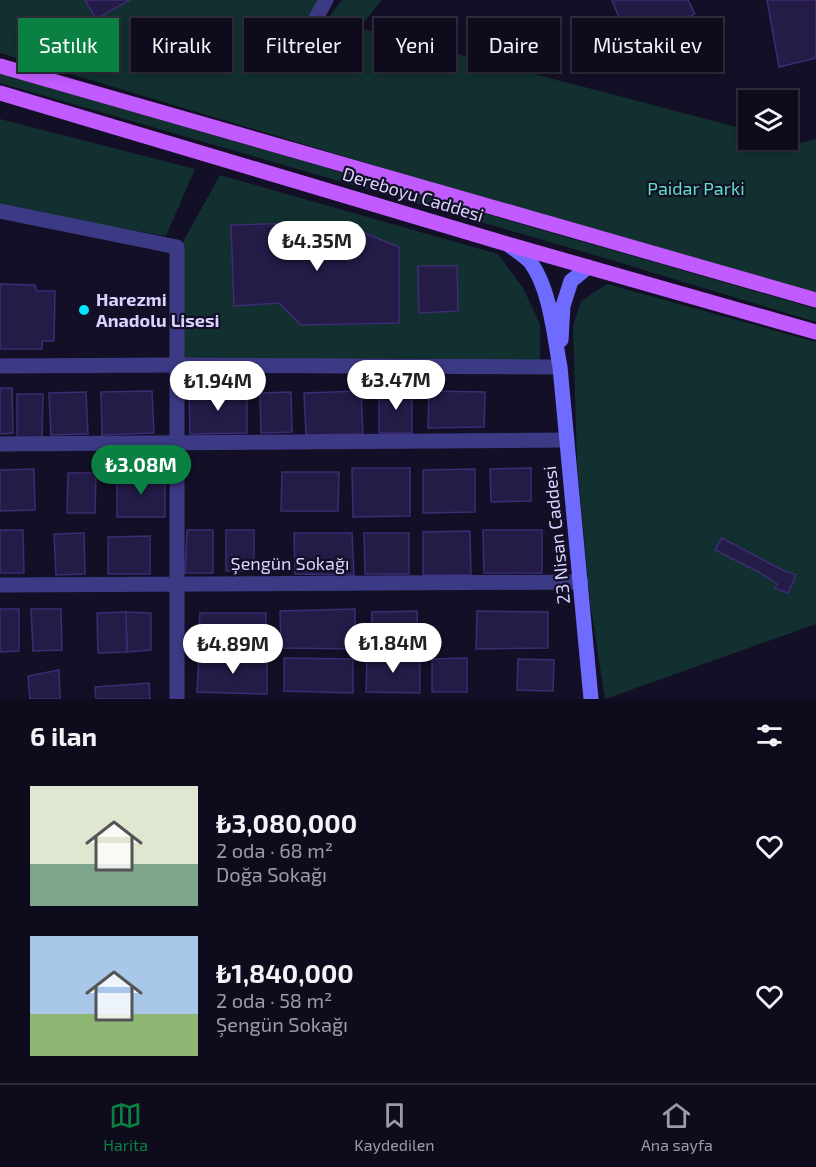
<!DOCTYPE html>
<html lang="tr">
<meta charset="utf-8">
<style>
:root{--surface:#0e0b1c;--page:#171425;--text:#f1f3f6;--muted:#9b9ba3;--line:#2e2b3b;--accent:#0b8043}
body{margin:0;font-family:"Exo 2",sans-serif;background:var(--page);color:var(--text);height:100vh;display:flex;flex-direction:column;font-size:22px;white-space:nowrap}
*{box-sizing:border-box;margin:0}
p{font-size:20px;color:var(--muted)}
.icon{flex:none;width:33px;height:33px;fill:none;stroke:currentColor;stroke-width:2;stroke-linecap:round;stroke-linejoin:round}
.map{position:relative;height:699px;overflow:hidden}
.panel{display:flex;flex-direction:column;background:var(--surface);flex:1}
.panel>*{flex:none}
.hud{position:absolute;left:18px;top:18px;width:780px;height:54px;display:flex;gap:12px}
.controls{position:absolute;left:738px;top:90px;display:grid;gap:12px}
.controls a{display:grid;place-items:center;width:60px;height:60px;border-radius:0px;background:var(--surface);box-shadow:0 3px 9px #0003,0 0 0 2px var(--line);font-size:30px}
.price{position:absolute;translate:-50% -51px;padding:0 14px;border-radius:21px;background:#fff;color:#222;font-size:20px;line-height:39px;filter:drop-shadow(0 2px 3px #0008)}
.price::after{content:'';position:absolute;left:50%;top:36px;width:18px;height:14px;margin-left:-9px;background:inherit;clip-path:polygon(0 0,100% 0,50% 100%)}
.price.current{background:var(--accent);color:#fff}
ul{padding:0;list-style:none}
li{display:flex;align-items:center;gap:18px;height:150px;padding:0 30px}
li span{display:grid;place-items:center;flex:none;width:168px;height:120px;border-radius:0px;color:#555}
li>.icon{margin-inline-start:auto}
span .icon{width:72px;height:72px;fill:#fffc;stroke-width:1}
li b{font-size:26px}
h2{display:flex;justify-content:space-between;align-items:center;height:72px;padding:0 30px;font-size:26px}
.chip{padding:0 21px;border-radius:0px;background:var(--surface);box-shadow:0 3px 9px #0003,0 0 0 2px var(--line);font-size:21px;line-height:54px}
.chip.current{background:var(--accent);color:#fff}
.tabs{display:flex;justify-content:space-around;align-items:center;height:84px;border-top:2px solid var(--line);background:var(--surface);font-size:16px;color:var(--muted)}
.tabs a{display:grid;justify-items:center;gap:3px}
.tabs .current{color:var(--accent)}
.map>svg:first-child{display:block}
</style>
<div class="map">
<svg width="816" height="699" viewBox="0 0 816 699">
<rect width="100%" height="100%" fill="#130f26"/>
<g fill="#12302f">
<polygon points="0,0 322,0 314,16 330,21 328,18 342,0 382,0 359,28 748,130 748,140 786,140 800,143 816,139 816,298 0,53"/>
<path d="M0,73C272,153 544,230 816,309V322L591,254L0,83Z"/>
<polygon points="0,119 195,169 166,236 0,208"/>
<polygon points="220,175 498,254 523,288 540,324 540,362 177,365 184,240"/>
<polygon points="607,284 816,342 816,624 605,699 590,602 577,461 573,326 581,301"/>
</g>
<g fill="#241b47" stroke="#3b2d73" stroke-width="1.5">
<polygon points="85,0 130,0 96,19"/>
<polygon points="612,0 688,0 695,14 630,45"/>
<polygon points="767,0 816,0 816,58 779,67"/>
<polygon points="338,222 399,247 399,323 301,325 279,303 234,306 231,225"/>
<polygon points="418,266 457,266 458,311 419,313"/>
<polygon points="0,284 35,285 37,291 55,291 54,341 42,341 42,349 0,349"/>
<polygon points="0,388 12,388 13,433 0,434"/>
<rect x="379" y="389" width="33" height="44"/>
<polygon points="152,391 154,433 102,435 101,392"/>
<polygon points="247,391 247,433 190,434 189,392"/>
<polygon points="361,391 363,434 306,435 304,393"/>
<polygon points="429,391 485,392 484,427 428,428"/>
<polygon points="86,392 88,434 51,435 49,393"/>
<polygon points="291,392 292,432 261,433 260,393"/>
<polygon points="17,394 43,394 42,438 17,438"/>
<polygon points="352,468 410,468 410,516 353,517"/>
<polygon points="531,468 531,501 491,502 490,469"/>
<polygon points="34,469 35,510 0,511 0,470"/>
<polygon points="475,469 475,512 423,513 423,470"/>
<polygon points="282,472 339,472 338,511 281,511"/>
<polygon points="68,473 96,473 95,513 67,513"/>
<rect x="117" y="475" width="48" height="42"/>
<polygon points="0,530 23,530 24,573 0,573"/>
<polygon points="187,530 213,530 213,573 185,573"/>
<rect x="226" y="530" width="28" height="41"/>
<polygon points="483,530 542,530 542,573 484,573"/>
<polygon points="470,531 471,575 423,575 423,532"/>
<polygon points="84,533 85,574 56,575 54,534"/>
<polygon points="294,533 352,533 354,575 295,574"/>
<polygon points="364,533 409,533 409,574 365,574"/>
<polygon points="150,536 150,574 108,574 108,537"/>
<polygon points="722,538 784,571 796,575 788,593 775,588 777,584 759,572 715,550"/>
<polygon points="0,609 19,609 19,651 0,652"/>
<polygon points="31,609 61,609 62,650 33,651"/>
<polygon points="355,609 355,649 281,648 280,611"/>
<polygon points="417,611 418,645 371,646 372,612"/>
<polygon points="477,611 548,612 548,648 476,649"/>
<polygon points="126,612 151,613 151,650 127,652"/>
<polygon points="126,612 127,652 98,653 97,613"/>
<polygon points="200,613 266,613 266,646 198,647"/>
<polygon points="199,656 267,656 267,694 197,692"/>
<polygon points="367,656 420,656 420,693 366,692"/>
<polygon points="284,658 353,659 353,693 284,691"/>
<polygon points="467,658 467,692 432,692 432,659"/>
<polygon points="518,659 554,660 553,691 517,690"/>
<polygon points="59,670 60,699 30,699 28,676"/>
<polygon points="149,683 150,699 96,699 95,687"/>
</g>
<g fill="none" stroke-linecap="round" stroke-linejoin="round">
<g stroke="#3d3a85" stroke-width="15">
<polyline points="315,20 326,0"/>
<polyline points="0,211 177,247 177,699"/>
<polyline points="0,366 177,365 560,367"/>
<polyline points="0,444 567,440"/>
<polyline points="0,585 581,582"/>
</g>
<g stroke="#6f6bff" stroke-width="15">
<path d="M509,245C516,251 526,256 531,263C550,289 554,335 560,367L591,699"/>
<polyline points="561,340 563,306 571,281 588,267"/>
</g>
<g stroke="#c25bff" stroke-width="15">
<polyline points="0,66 816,300"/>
<polyline points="0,93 507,244 816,332"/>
</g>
</g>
<circle fill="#00e5ff" stroke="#130f26" stroke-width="2" cx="84" cy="310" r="6"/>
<g text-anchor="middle" stroke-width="4.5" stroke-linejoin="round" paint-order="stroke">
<g font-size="18" fill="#5fe0c0" stroke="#130f26">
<text x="696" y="195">Paidar Parki</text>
</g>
<g font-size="18" fill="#d9d4ff" stroke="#130f26">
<text transform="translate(413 195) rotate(17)" y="6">Dereboyu Caddesi</text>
<text transform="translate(557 535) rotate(-96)" y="6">23 Nisan Caddesi</text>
<text x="290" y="570">Şengün Sokağı</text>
</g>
<g font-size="18" font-weight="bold" fill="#d9d4ff" stroke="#130f26" text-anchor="start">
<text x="96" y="306">Harezmi<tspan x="96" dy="21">Anadolu Lisesi</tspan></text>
</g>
</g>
</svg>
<div class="controls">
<a><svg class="icon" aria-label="layers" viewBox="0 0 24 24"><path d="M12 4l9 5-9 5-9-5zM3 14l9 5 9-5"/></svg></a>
</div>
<b class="price" style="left:317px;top:272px">₺4.35M</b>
<b class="price" style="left:396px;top:411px">₺3.47M</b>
<b class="price" style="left:218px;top:412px">₺1.94M</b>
<b class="price current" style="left:141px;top:496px">₺3.08M</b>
<b class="price" style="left:393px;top:674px">₺1.84M</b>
<b class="price" style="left:233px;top:675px">₺4.89M</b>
<div class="hud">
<a class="chip current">Satılık</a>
<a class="chip">Kiralık</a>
<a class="chip">Filtreler</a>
<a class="chip">Yeni</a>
<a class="chip">Daire</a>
<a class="chip">Müstakil ev</a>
</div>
</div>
<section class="panel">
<h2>6 ilan<svg class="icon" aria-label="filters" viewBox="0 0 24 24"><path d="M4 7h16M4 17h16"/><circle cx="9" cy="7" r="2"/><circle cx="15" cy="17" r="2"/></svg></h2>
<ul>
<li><span style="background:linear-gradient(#dfe7d0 65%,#7fa58c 0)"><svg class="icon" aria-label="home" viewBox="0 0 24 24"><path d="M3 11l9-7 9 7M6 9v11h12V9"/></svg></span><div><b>₺3,080,000</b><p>2 oda · 68 m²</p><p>Doğa Sokağı</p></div><svg class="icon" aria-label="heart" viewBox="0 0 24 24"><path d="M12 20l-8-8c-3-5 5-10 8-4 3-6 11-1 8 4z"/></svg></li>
<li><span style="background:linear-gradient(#a9c7e8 65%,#8fb573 0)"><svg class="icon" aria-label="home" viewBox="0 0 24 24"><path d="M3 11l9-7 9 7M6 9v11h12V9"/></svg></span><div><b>₺1,840,000</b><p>2 oda · 58 m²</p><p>Şengün Sokağı</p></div><svg class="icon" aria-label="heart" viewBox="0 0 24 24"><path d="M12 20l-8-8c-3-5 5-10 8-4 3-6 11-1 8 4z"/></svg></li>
</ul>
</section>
<nav class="tabs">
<a class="current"><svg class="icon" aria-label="map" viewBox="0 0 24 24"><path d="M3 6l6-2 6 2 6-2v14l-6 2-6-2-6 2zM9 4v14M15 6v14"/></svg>Harita</a>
<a><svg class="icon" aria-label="saved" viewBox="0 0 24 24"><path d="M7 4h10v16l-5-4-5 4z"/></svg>Kaydedilen</a>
<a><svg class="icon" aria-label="home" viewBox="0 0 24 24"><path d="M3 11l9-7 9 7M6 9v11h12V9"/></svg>Ana sayfa</a>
</nav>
